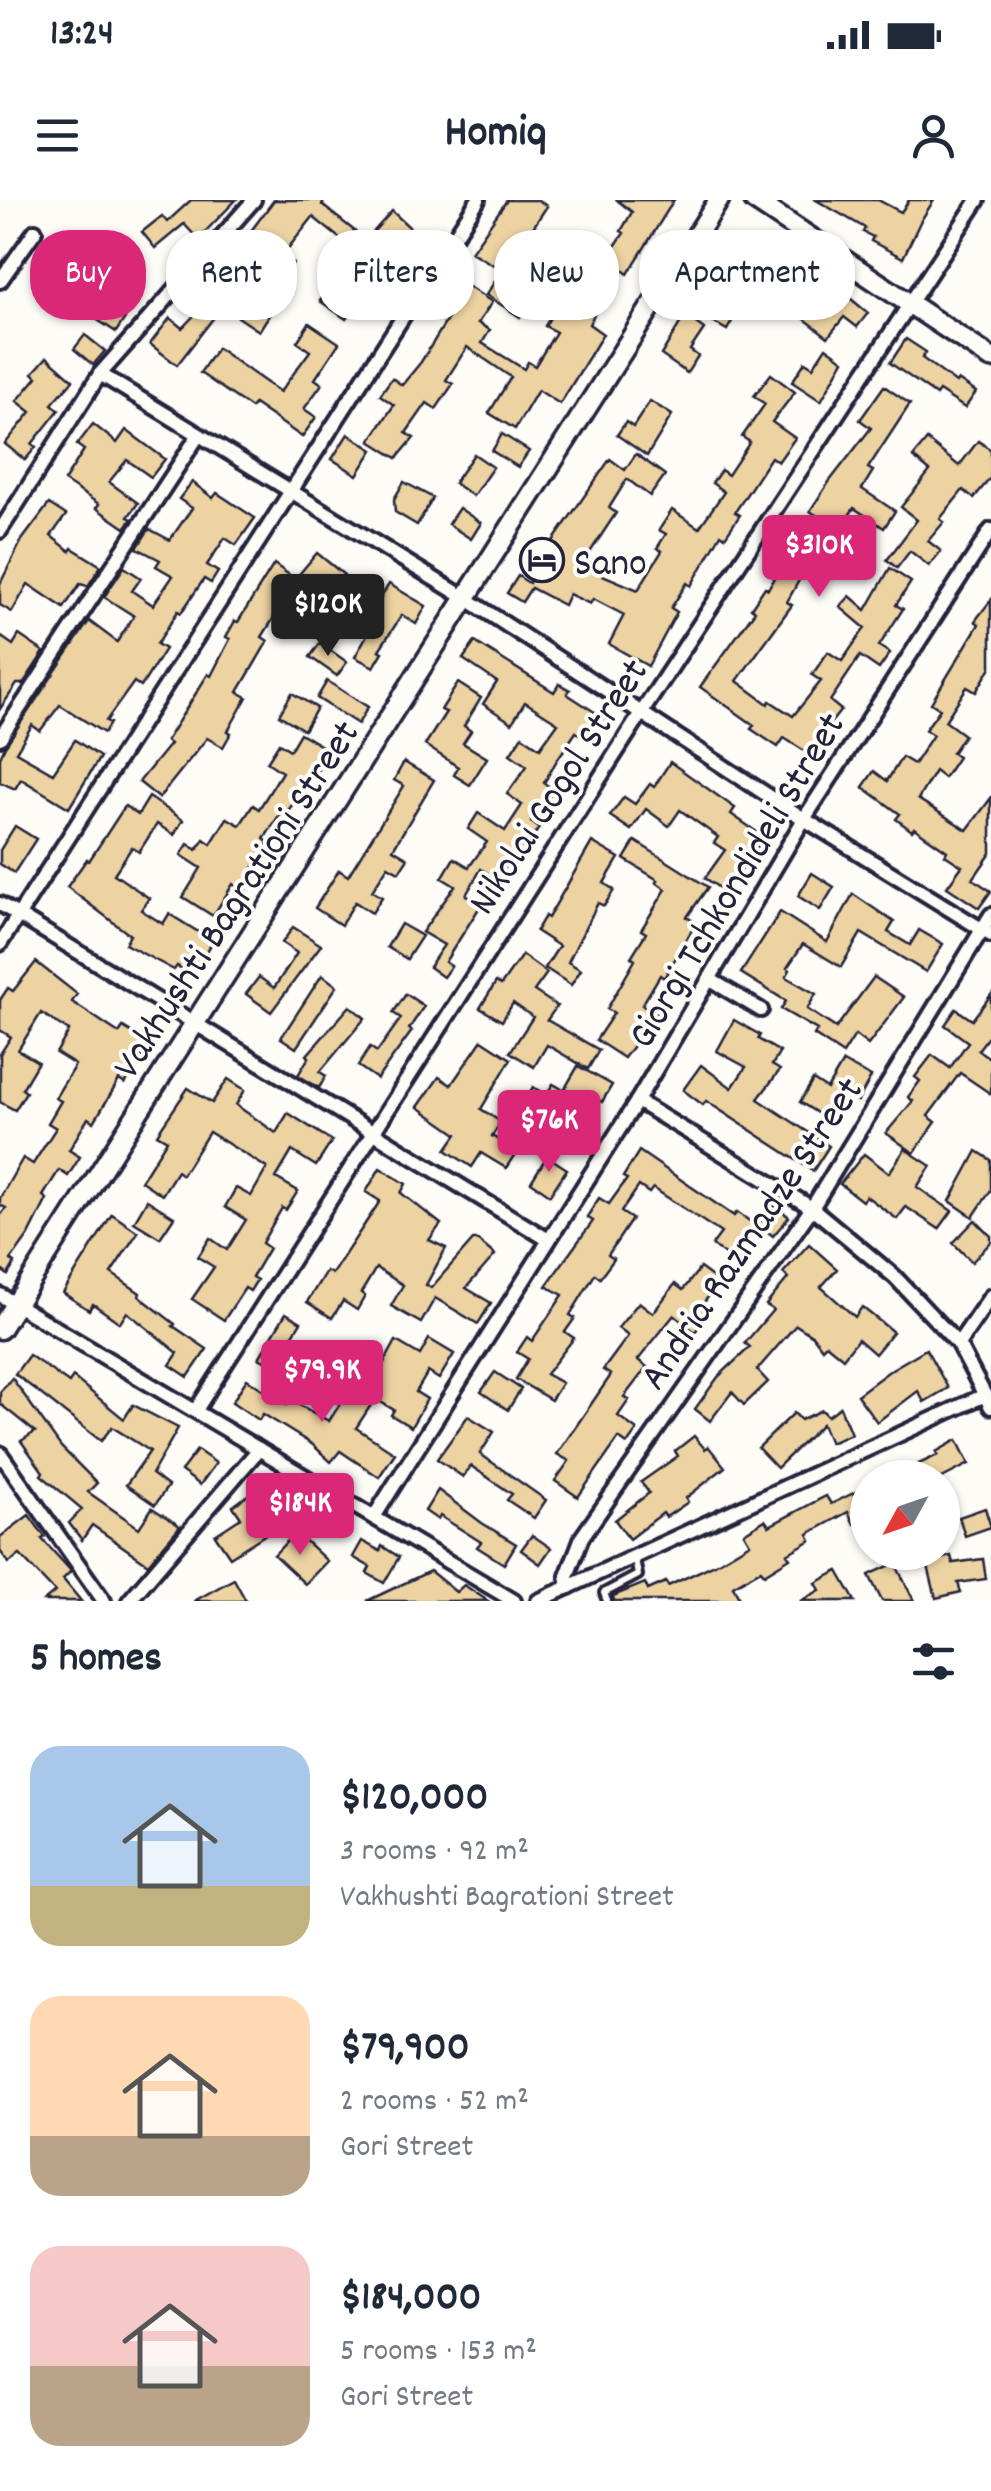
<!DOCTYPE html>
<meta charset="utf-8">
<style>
:root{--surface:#fff;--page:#f6f6f7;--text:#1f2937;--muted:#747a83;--accent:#db2777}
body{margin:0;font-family:Dekko,sans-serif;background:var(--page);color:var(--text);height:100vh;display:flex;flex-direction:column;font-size:38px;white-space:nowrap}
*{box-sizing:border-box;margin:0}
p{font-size:32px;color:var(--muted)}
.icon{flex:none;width:55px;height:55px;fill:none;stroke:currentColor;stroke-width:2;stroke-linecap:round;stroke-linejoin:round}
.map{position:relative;height:1401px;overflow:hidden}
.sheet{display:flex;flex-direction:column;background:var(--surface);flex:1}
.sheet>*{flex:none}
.hud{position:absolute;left:30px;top:30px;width:932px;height:90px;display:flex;gap:20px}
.needle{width:65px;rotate:230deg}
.controls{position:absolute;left:850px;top:1260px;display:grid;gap:20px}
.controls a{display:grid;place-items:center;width:110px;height:110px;border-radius:50%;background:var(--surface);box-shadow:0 2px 8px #0004;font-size:50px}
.price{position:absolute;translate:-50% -85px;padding:0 22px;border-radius:10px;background:var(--accent);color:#fff;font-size:32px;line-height:65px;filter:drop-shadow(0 2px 5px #0008)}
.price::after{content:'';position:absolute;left:50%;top:60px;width:30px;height:22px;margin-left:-15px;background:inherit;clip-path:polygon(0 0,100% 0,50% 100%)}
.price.selected{background:#222;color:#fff}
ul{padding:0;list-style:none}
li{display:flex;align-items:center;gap:30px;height:250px;padding:0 30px}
li span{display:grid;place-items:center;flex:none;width:280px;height:200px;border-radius:30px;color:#555}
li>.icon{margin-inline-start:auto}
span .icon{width:120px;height:120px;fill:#fffc;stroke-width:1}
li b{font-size:42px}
h2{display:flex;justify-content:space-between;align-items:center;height:120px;padding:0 30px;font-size:42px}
.pill{padding:0 35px;border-radius:40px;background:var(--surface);box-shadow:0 2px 8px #0004;font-size:35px;line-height:90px}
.pill.selected{background:var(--accent);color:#fff}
.status{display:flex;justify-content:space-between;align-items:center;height:70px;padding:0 50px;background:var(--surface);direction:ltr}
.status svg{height:28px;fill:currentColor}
header{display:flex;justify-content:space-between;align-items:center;height:130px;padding:0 30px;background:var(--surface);font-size:45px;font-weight:800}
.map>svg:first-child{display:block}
</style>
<div class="status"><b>13:24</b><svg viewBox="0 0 49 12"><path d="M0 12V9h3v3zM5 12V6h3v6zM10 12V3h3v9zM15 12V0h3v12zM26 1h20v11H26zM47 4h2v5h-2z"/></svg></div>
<header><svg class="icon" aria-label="menu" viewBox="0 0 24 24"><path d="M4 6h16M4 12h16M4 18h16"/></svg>Homiq<svg class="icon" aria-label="person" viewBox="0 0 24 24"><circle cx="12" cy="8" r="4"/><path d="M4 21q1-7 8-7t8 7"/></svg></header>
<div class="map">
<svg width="991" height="1401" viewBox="0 0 991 1401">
<rect width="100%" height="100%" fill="#fdfcf7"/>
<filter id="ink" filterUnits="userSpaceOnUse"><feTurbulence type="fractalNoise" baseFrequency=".01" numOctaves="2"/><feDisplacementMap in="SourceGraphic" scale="20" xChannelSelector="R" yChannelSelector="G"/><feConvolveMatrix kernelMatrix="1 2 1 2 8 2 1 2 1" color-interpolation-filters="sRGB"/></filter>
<g filter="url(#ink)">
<g fill="#edd3a2" stroke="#22223b" stroke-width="2.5">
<polygon points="191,0 236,0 198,39 184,24 155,48 142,32 162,16 167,22"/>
<polygon points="274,0 325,0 322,5 366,40 392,11 424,41 404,63 401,60 383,86 351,63 358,53 313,17 282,56 293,63 273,94 280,98 259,131 238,117 253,95 239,85 177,165 150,144 170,118 182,128 207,102 241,58 239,56 251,31"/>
<polygon points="507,0 538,0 547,6 532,29 539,33 526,53 515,46 501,69 471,52"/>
<polygon points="617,0 674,0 628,74 616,65 592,103 598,107 589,124 603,134 560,204 538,190 515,229 489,213 511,177 467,147 446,180 453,184 436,209 427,203 406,233 414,238 397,258 370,241 394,205 380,195 392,178 402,185 421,162 455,107 440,97 453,77 492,102 478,123 490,130 482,143 524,169 528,162 535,166 556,132 545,126 573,78 548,62 562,40 602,65 624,33 621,31 632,12"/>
<polygon points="816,0 878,0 901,12 909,0 934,0 920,22 903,58 871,41 873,37 863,32 865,28"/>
<polygon points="736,38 779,65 784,57 842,99 845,94 868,113 857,127 844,117 828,137 793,110 794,108 752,80 729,112 735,116 727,130 706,118 717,99 696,84 708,68 714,73"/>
<polygon points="118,68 131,82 113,98 131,109 116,132 87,113 105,84 103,82"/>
<polygon points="499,75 533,97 520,117 486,95"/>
<polygon points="331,86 357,105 346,119 320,101"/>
<polygon points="685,115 704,129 690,150 698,156 687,173 661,155"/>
<polygon points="309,123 339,143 315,179 322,184 304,209 316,217 302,237 254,204 251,208 200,173 217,148 280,192 310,151 297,142"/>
<polygon points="85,135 105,151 93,165 74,149"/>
<polygon points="906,139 926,152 922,158 956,183 958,180 976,192 965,208 939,191 936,195 890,163"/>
<polygon points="826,147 844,160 821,201 792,182 805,162 813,167"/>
<polygon points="47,157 73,180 52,204 59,210 32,244 36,247 25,260 5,244 31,212 17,201 37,177 33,173"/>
<polygon points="771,174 795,192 772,222 795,238 778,262 771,257 735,312 740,315 725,337 721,334 691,386 687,383 671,408 677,412 648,466 609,444 624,415 593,399 590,404 569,394 564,405 531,388 522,402 507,393 518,376 529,383 540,360 610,259 625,270 636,254 665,275 650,296 627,279 609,308 616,313 581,366 638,390 662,351 657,348 666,334 659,330 672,310 699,328 724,292 712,283 721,270 728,275 750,242 742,237 765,204 754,196"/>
<polygon points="884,186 910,204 868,268 873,271 862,289 895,311 884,328 854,308 829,346 841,355 830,371 812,357 787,402 792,405 737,481 768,504 770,501 793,516 821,481 812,475 828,452 842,461 865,428 840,407 850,396 866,410 890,368 911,382 896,405 903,409 879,446 890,453 879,469 860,456 830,501 841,510 822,534 830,539 817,559 784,538 778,547 751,529 754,525 700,487 755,411 751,408 765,387 768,389 789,350 816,315 810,311 829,282 871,228 860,220"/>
<polygon points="650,201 672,215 647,256 617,235 626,222 633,227"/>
<polygon points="93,224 117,243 126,230 165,259 151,277 127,260 109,282 138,303 128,317 132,319 125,328 96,308 99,304 64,281 84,250 77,245"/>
<polygon points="348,234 373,250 357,275 332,259"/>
<polygon points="502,234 529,251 518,267 492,251"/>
<polygon points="927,240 959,266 978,241 991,250 991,277 974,298 963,290 940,319 944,322 928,341 941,351 929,366 910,351 897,368 887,360 917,320 901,307 930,271 913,257"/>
<polygon points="474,254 493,267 473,296 454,283"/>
<polygon points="192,282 213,298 217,293 255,318 236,345 225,338 207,365 218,372 211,383 204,379 181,413 178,411 157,444 165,449 141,487 134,482 106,521 110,523 104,533 60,505 40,531 32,525 16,552 53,573 75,540 100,557 69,608 21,579 15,589 0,582 0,557 5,546 89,421 117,442 134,416 104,397 124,367 141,378 132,391 153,405 173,376 156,366 160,360 137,348 149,329 170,340 192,308 179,299"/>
<polygon points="404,282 433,298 417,325 395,312 394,299"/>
<polygon points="49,304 66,315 51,336 70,351 72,348 101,366 88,386 80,384 64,408 28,384 12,412 0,405 0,384 22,340"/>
<polygon points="459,308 481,323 471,339 448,324"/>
<polygon points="317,353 344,375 326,397 310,384 294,406 285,400 262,437 268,441 238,492 247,497 228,531 231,533 223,547 207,538 159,598 139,582 170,544 166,541 208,474 211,476 230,439 226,437 235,421 238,422 274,364 295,379"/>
<polygon points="389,384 426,406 416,424 402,415 379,450 383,452 374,467 355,457 368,433 352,423 365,403 374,409"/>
<polygon points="991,400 991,467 976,492 967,487 945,521 964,535 952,553 958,557 944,578 935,571 918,599 967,630 991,598 991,653 973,679 991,691 979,708 947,687 962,666 945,655 947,651 914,628 912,631 896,619 900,614 863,587 874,571 887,581 902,557 914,564 933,535 925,530 940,509 931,503 979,424 975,421"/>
<polygon points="19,435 44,452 23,484 17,484 0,509 0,436 13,445"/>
<polygon points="475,442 554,492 559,484 570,490 567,494 610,522 595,544 576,532 557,560 544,583 554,590 531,622 539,628 525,649 520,646 497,679 481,669 466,695 481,705 445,762 451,766 443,777 429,767 444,745 422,732 455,686 442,678 454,658 469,667 487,642 468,629 478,613 505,631 522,605 507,594 527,566 510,554 522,536 540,548 558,523 525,502 512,523 483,504 497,482 463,459"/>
<polygon points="320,443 347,462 337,476 310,457"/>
<polygon points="327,481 368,507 358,524 317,498"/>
<polygon points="458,483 481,498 464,526 471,531 463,543 487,558 470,585 454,575 458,567 425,545 446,512 441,510"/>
<polygon points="292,493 317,508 304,530 279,515"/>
<polygon points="300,533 325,548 314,565 319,568 287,612 283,609 264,639 268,642 252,670 257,674 244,692 233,684 213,716 183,697 201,668 181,655 188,644 197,650 204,639 211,644 227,618 240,625 253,605 259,609 282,572 267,562 279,543 290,550"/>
<polygon points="404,562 434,580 393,649 408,658 399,672 388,666 372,691 382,697 372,713 355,702 341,725 315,708 339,670 348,676 404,586 394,580"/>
<polygon points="670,562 735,608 731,614 764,637 725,692 705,678 725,650 714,643 718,637 680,610 669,626 646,609 631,630 610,616 624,597 635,604 650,584 654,587"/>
<polygon points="149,597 183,620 174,635 157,624 139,652 132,647 114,674 149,698 141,710 163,724 169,714 213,741 193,776 177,766 174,770 125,744 130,735 67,687 87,659 89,661 125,606 138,615"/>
<polygon points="15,626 36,639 14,673 0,664 0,650"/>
<polygon points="635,641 708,687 687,717 696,723 664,778 660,775 642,805 656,814 624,858 596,840 614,813 607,809 635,760 631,757 646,733 641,730 666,689 656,682 658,680 624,659"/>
<polygon points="592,642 619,658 604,683 614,690 604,706 598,703 568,762 581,770 571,785 545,768 559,746 536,731 545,716 548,718"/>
<polygon points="812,673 834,687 820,710 798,696"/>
<polygon points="853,694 894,722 888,732 910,745 919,730 943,744 926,772 861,733 841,767 803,744 787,768 790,770 786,777 816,794 807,809 836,828 874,777 904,797 868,845 855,835 843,854 814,835 817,830 781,809 786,801 741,773 780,712 827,742"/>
<polygon points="401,724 422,736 407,759 387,747"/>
<polygon points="293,727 321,745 271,812 246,794 259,777 274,788 297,753 282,743"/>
<polygon points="522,755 547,773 534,791 557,806 547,820 599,850 588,869 547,845 534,867 510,852 533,817 513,803 502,821 480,808 496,782 501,785"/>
<polygon points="36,762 77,794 72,802 119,833 123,827 150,844 125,884 119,880 94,922 88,918 69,950 80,957 68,976 59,970 43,996 47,999 29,1035 11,1060 15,1063 8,1075 3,1071 0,1075 0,1016 6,1008 0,1005 0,998 23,958 33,964 56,928 48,923 61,901 55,898 75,865 56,853 69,831 41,813 18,850 38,862 22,889 26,892 15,910 0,902 0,854 11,837 0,830 0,800 8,788 13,791"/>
<polygon points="322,775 337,786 296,848 281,838"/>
<polygon points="406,794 424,806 409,829 412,831 377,879 358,866 370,847 377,852 401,818 393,813"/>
<polygon points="991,795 991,833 978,850 991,859 991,894 960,873 928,916 936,922 914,953 886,933 913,901 908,897 920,881 915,877 932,855 950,868 968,842 945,825 956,809 972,820"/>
<polygon points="350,806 365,818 320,872 326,876 319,888 298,875 309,857 307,855"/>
<polygon points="734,820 760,835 758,839 780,852 772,865 780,870 758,899 829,946 813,971 706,901 703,905 683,890 701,865 732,888 746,867 717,851"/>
<polygon points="482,840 511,859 481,909 501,922 492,936 517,951 506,968 481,953 472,967 446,950 457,934 418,907 439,877 451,885"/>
<polygon points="843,862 871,877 858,901 841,891 825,918 800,902 813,880 827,889"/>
<polygon points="578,866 612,885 602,902 587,894 569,925 588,937 579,950 551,931 560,916 527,897 533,887 546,895 553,884 564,890"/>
<polygon points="228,879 245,890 236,905 276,933 288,913 332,941 316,966 292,951 276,978 298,991 286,1010 282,1008 262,1043 269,1048 252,1077 257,1080 250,1091 245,1088 224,1120 192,1099 214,1067 198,1057 210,1038 227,1050 246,1020 225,1007 236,988 251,996 267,968 209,932 182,975 177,971 162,995 141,981 167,940 157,934 188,888 212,903"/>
<polygon points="905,949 931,966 917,987 952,1011 939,1029 906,1007 897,1019 866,996 862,1001 840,984 864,954 889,973"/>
<polygon points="639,951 734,1016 737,1012 755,1025 730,1059 712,1045 721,1033 653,988 649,993 639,986 621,1012 632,1019 608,1055 614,1059 600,1078 595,1074 570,1115 575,1118 565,1132 574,1138 546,1174 562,1183 551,1200 516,1179 528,1159 517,1152 527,1137 532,1141 563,1095 546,1086 593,1021 587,1017 599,998 609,1004 627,979 623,977"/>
<polygon points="977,951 991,960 991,990 973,1017 950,1001"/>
<polygon points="547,956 567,969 550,995 531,982"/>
<polygon points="380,968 406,984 401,993 441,1024 429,1040 446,1048 426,1085 431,1088 473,1040 477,1040 495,1055 466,1088 491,1103 478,1124 435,1098 421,1123 391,1106 403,1085 376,1068 361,1093 365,1096 357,1110 343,1101 332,1118 307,1102 326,1071 332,1074 380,1001 366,992"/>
<polygon points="147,1000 174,1017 160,1038 134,1022"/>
<polygon points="775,1005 789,1017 773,1036 758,1024"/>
<polygon points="112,1014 138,1032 111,1073 140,1093 139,1096 175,1124 173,1126 207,1149 188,1177 170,1165 178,1153 127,1112 120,1123 93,1104 89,1110 63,1093"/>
<polygon points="975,1020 991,1036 991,1042 972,1062 953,1043"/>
<polygon points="809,1044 837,1069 821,1087 855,1117 862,1107 893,1132 875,1154 858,1139 843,1158 826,1144 822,1148 813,1136 796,1125 757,1170 768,1182 744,1205 732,1192 710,1221 695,1209 718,1177 750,1147 745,1143 773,1110 766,1105 788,1078 783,1073"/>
<polygon points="700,1068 719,1082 702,1105 710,1111 695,1132 674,1115 638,1160 647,1167 624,1197 629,1200 618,1216 637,1230 627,1244 619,1238 578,1297 555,1281 569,1261 557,1254 611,1175 603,1170 628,1136 618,1128 639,1102 653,1113 675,1084 683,1090"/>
<polygon points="286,1113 301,1122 286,1146 301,1153 290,1174 259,1158"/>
<polygon points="429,1139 454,1154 439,1179 428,1172 416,1192 427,1199 411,1227 391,1215 394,1210 367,1194 396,1141 420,1155"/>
<polygon points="926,1149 948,1188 924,1202 918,1191 877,1222 857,1195 892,1169"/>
<polygon points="29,1155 69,1183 73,1177 124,1219 133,1205 178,1228 152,1274 168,1286 155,1305 126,1285 150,1251 112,1227 101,1241 15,1174"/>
<polygon points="495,1172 521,1189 508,1210 481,1192"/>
<polygon points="12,1178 61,1247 97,1283 88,1292 139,1328 152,1308 180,1326 148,1364 92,1325 82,1340 69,1323 82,1309 41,1275 43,1272 21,1241 35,1232 0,1204 0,1192"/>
<polygon points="247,1179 287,1205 290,1200 329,1221 352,1185 375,1199 356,1228 395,1253 379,1277 340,1251 331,1262 313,1245 263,1214 259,1220 232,1202"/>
<polygon points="840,1207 851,1234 830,1243 822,1224 777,1268 758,1248 794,1213 801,1220 822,1210 828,1216"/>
<polygon points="468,1216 494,1232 480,1254 546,1300 534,1318 507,1300 512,1294 471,1266 463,1277 437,1259"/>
<polygon points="694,1236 705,1249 708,1246 725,1267 686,1298 688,1302 666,1317 663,1313 629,1339 615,1320 649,1293 641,1282 678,1256 675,1251"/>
<polygon points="957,1240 969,1264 942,1278 889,1278 938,1255 936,1252"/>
<polygon points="197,1250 216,1263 200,1285 181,1271"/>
<polygon points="868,1286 868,1318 854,1324 848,1312 808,1334 811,1340 787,1354 790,1358 764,1374 761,1370 733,1386 740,1401 614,1401 613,1396 645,1383 648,1390 666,1382 668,1386 715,1364 750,1343 744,1333 765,1320 769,1326 826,1296 831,1304"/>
<polygon points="438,1290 482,1323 516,1344 504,1364 477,1347 481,1342 440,1316 438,1320 425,1311"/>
<polygon points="248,1295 255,1306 260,1303 277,1327 230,1357 215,1335 241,1318 233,1306"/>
<polygon points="985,1308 991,1327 965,1336 959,1317"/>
<polygon points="29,1315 45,1337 42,1339 71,1371 63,1379 81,1401 44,1401 55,1392 20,1355 9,1363 0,1351 0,1337"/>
<polygon points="294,1334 298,1334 327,1361 305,1384 274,1355"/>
<polygon points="532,1335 551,1348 540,1364 521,1350"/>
<polygon points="362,1341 380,1351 382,1346 399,1357 384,1383 367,1373 370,1367 353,1357"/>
<polygon points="951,1356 953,1363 983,1359 986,1379 958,1383 961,1392 936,1398 927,1362"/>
<polygon points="895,1363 914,1401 882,1401 869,1375"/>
<polygon points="430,1371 456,1392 464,1385 488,1401 367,1401"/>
<polygon points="838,1371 855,1401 800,1401 820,1390 816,1383"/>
<polygon points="234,1379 246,1401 194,1401"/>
</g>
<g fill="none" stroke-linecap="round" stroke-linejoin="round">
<defs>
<polyline id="lane" points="607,1401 604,1393 638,1375 635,1359"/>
<g id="street">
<polyline points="0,81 35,31"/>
<polyline points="100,174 467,399 804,619 991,735"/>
<polyline points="0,331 100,174 254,0"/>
<polyline points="0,538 198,236"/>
<polyline points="0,704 547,1039"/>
<polyline points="0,744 478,0"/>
<polyline points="709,779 761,810"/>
<polyline points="637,901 812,1008 895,1077 958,1144 991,1207"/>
<polyline points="0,1095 514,1401"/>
<polyline points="958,1144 991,1096"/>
<polyline points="196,1210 642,512 978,0"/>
<polyline points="0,1253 104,1401"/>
<polyline points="374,1317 637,901 804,619 991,330"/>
<polyline points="569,1387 567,1376 582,1337 812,1008 991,715"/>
<polyline points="129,1401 259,1249"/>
<polyline points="538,1401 985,1195"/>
</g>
<g id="secondary">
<polyline points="754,0 991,158"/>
<polyline points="0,1129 719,0"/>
</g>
</defs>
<use href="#lane" stroke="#22223b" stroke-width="14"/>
<use href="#street" stroke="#22223b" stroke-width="20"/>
<use href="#secondary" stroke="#22223b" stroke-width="25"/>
<use href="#lane" stroke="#fdfcf7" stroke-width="6"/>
<use href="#street" stroke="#fdfcf7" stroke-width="12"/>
<use href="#secondary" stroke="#fdfcf7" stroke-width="18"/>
</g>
</g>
<defs>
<symbol id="hotel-ring" viewBox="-11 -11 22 22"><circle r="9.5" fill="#fdfcf7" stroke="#22223b" stroke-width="1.5"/><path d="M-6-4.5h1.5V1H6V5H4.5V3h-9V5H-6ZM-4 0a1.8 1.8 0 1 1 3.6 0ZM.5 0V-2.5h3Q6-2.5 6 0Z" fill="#22223b"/></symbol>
</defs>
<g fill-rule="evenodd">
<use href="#hotel-ring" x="517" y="335" width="50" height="50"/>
</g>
<g text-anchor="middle" stroke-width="8" stroke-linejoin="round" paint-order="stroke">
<g font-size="40" fill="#22223b" stroke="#fdfcf7" text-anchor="start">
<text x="574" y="374">Sano</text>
</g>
<g font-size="40" fill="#22223b" stroke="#fdfcf7">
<text transform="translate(556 585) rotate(-57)" y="14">Nikolai Gogol Street</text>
<text transform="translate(734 679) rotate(-59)" y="14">Giorgi Tchkondideli Street</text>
<text transform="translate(234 698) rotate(-57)" y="14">Vakhushti Bagrationi Street</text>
<text transform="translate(749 1032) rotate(-56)" y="14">Andria Razmadze Street</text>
</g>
</g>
</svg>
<div class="controls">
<a><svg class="needle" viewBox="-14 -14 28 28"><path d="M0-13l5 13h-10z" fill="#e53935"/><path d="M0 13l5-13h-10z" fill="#747a83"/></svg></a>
</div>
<b class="price" style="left:819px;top:400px">$310K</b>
<b class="price selected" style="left:328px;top:459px">$120K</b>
<b class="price" style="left:549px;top:975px">$76K</b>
<b class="price" style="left:322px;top:1225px">$79.9K</b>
<b class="price" style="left:300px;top:1358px">$184K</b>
<div class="hud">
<a class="pill selected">Buy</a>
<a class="pill">Rent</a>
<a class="pill">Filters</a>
<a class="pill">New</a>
<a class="pill">Apartment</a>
</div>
</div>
<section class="sheet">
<h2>5 homes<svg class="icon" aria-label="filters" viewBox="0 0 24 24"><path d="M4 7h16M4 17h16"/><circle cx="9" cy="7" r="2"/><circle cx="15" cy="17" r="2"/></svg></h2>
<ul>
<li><span style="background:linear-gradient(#a9c7e8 70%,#c2b280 0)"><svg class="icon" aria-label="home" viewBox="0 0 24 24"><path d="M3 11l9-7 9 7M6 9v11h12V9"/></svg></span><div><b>$120,000</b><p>3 rooms · 92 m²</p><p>Vakhushti Bagrationi Street</p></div></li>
<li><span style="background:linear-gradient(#ffd9b3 70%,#b9a48a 0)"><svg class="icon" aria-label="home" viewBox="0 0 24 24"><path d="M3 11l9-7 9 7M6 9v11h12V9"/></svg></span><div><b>$79,900</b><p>2 rooms · 52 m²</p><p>Gori Street</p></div></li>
<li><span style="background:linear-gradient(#f6c9c9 60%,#b9a48a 0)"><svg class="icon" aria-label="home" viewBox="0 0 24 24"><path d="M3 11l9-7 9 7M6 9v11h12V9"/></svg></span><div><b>$184,000</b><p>5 rooms · 153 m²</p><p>Gori Street</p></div></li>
</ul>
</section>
